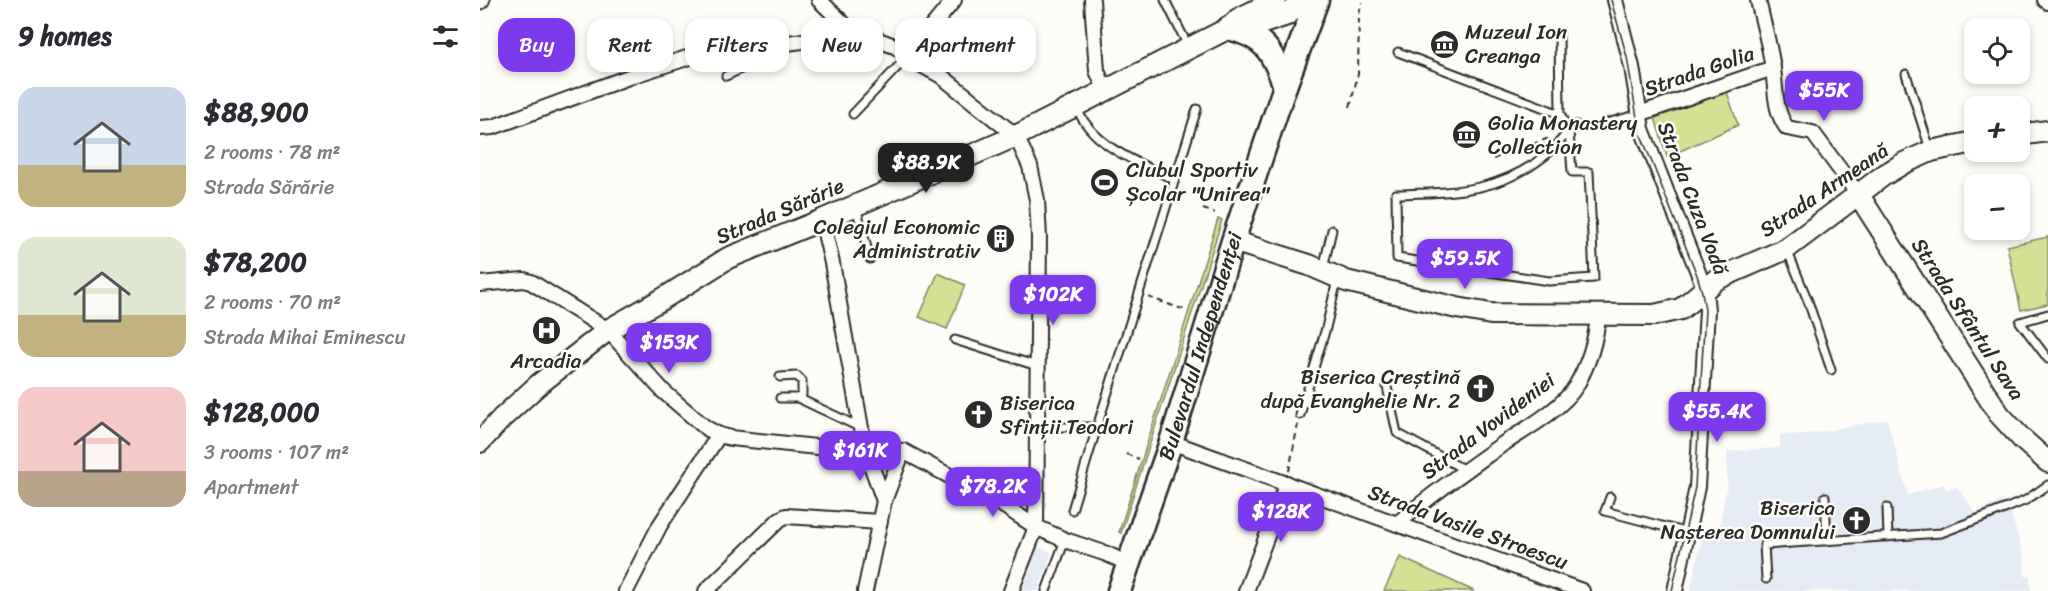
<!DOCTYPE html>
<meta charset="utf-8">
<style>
:root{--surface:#fff;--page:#f2f2f3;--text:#2b2b33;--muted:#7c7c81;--accent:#7c3aed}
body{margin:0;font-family:Sriracha,sans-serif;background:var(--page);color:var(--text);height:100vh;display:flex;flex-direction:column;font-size:22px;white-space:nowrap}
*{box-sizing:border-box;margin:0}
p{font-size:20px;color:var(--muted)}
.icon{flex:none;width:33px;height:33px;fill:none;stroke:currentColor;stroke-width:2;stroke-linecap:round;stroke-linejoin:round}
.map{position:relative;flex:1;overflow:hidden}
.details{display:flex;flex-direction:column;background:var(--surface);width:480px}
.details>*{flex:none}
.banner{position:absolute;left:18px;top:18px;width:570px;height:54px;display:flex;gap:12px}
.fabs{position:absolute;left:1484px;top:18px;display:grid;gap:12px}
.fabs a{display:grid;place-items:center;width:66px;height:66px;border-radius:12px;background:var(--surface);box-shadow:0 3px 9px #0003;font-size:30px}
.price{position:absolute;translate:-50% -51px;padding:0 14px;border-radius:12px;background:var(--accent);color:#fff;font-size:20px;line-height:39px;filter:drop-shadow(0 2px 3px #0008)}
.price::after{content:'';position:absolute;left:50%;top:36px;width:18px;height:14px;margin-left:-9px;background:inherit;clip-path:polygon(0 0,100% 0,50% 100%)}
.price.selected{background:#222;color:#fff}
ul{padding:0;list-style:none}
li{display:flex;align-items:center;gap:18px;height:150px;padding:0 18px}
li span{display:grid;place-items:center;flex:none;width:168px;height:120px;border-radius:18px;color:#555}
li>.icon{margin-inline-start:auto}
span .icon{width:72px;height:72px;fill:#fffc;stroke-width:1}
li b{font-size:26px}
h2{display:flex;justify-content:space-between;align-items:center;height:72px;padding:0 18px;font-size:26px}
.pill{padding:0 21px;border-radius:18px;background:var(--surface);box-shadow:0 3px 9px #0003;font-size:21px;line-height:54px}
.pill.selected{background:var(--accent);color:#fff}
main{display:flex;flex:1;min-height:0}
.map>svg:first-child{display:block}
</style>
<main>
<section class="details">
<h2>9 homes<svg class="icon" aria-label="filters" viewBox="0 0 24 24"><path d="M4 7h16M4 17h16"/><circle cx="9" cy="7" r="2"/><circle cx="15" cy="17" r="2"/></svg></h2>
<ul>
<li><span style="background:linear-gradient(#c9d6e8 65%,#c2b280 0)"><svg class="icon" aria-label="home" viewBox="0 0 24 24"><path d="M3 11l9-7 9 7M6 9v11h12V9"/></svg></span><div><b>$88,900</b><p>2 rooms · 78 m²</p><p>Strada Sărărie</p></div></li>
<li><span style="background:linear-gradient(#dfe7d0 65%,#c2b280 0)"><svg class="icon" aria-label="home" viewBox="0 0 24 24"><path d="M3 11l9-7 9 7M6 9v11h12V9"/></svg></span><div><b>$78,200</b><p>2 rooms · 70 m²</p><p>Strada Mihai Eminescu</p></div></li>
<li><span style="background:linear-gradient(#f6c9c9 70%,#b9a48a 0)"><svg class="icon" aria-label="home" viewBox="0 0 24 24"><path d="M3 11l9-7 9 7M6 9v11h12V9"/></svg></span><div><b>$128,000</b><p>3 rooms · 107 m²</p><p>Apartment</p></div></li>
</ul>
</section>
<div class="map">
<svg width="1568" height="591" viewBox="0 0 1568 591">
<rect width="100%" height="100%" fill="#fdfcf7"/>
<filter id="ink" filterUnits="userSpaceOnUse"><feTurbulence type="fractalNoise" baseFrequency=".0167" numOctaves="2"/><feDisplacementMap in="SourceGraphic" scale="12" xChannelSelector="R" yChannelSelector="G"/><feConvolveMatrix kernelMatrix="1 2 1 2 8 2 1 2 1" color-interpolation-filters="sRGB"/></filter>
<g filter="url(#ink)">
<g fill="#e5ebf5">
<polygon points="1407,419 1428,495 1464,484 1466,490 1477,487 1496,513 1522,500 1532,517 1544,557 1545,576 1550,576 1551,591 1210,591 1223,535 1237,538 1247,485 1247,451 1300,448 1300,435 1329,434"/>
<polygon points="558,547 572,552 558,591 542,591"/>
</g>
<g fill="#d4e194" stroke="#808660" stroke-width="1.5">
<polygon points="1247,92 1258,125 1187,157 1175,118"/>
<polygon points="738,219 742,220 641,533 639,532"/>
<polygon points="1568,237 1568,304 1541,310 1527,246"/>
<polygon points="458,273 485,285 467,329 439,317"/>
<polygon points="920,557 994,591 904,591"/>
</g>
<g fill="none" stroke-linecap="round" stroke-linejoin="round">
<defs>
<g id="lane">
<polyline points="685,0 708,46"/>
<polyline points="1079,33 1080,114"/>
<path d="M918,52L1080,114L1089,131L1092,172H1109L1114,278L1069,281L917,258L916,194C973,192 1019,193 1066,155C1077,146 1085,134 1096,125"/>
<polyline points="1426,74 1450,149"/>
<polyline points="246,76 272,64 280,55 281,47"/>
<path d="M596,107C614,148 658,162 695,180"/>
<polyline points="373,114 427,57"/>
<polyline points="1123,124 1159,114"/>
<polyline points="376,207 390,259"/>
<polyline points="1308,252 1328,301 1351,370"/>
<polyline points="843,269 852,230"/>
<polyline points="1568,314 1540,322 1568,359"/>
<polyline points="475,340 557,366"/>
<polyline points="907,387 917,433 985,470"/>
<polyline points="300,398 318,398 322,395 322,381 317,376 300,377"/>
<polyline points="318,398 381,428"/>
<polyline points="820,415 846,328 857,280"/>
<polyline points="557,427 617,427 717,109"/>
<polyline points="1130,497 1125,511 1208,533"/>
<polyline points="1345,497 1347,541"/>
<polyline points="1407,508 1408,537"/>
<polyline points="592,510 617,427"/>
<polyline points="1286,579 1284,545 1461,533 1527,508 1546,500 1568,485"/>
<polyline points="566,591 585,540"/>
</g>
<g id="street">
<polyline points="339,0 363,23 366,35"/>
<polyline points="612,0 617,71 626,91"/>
<polyline points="1135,0 1152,67 1162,129 1225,290 1227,310 1217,487 1195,591"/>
<path d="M1278,0C1283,23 1290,46 1293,69C1296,89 1294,111 1307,128L1333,133L1378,194"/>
<polyline points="1565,0 1568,2"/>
<polyline points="0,2 2,0"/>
<polyline points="427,57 474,0"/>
<polyline points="1159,114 1293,68"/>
<polyline points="0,128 13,127 154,75 213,56 366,35 393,38 417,47 427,57 460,75 536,136 550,166 557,200 559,238 556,527 531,591"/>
<polyline points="342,220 352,263 381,428 386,451 404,501"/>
<polyline points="0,284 44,280 51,282 128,330 184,392 226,428 239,435 251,438 402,454 423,451 518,502 556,527 585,540 627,554 649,564"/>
<polyline points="691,442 1102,591"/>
<path d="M917,524C950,495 985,471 1020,446C1044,430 1081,410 1096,386C1108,365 1116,340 1118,316"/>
<polyline points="146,591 180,525 239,435"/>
<polyline points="226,591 300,519 306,516 400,522"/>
<polyline points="385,591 404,501 423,451"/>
<polyline points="766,591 807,483"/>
</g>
<g id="secondary">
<polyline points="749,28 758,19 796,0"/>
<polyline points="1539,135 1568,131"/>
<polyline points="1378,194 1519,414 1542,439 1568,462"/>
<polyline points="753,241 829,265 866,281 977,308 1011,314 1174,315 1201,309 1237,279 1306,249 1404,175 1424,163 1451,151 1494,142"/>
<polyline points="0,442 22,418 58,385 128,330 184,298 248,258 342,220 536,136 749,28 774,26 807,15 826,0"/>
</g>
<g id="primary">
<path d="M749,28C787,38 791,51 805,86"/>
<path id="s1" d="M639,591L691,442L753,241L805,86L837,0"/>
</g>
</defs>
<use href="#lane" stroke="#2b2b2b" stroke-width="11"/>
<use href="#street" stroke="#2b2b2b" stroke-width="18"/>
<use href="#secondary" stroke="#2b2b2b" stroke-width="24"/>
<use href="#primary" stroke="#2b2b2b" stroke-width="27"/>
<g stroke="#2b2b2b" stroke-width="2" stroke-dasharray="6 4.5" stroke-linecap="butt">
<polyline points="870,107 878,74 879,14 882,2"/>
<polyline points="1013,159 1069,138"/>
<polyline points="723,209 735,213"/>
<polyline points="668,297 705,310"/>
<polyline points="646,454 659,459"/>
<polyline points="809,471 818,424"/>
</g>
<use href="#lane" stroke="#fdfcf7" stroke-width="7"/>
<use href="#street" stroke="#fdfcf7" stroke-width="14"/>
<use href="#secondary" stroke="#fdfcf7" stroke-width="20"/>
<use href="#primary" stroke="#fdfcf7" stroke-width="22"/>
<polyline stroke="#2b2b2b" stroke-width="1.5" points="1131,0 1147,57 1159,130 1217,275 1222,292 1225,310 1215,487 1192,591"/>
</g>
</g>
<defs>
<symbol id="museum-disc" viewBox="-11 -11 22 22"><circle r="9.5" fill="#2b2b2b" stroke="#fdfcf7"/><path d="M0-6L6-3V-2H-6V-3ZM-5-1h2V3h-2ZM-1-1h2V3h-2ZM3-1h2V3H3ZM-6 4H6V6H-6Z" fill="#fff"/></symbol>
<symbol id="stadium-disc" viewBox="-11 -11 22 22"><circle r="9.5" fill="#2b2b2b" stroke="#fdfcf7"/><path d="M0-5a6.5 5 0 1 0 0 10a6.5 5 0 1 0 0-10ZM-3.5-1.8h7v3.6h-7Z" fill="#fff"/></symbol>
<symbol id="building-disc" viewBox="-11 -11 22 22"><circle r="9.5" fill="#2b2b2b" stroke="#fdfcf7"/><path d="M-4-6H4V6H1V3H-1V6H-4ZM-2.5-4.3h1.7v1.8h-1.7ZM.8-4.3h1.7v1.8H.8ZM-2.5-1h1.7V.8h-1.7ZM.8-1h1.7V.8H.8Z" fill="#fff"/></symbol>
<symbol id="hospital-disc" viewBox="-11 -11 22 22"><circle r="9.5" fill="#2b2b2b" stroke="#fdfcf7"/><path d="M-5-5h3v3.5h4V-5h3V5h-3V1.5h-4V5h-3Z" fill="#fff"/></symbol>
<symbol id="church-disc" viewBox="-11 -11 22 22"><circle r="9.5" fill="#2b2b2b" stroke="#fdfcf7"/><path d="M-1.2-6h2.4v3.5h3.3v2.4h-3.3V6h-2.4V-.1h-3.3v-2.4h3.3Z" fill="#fff"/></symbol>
</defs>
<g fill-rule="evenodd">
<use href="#museum-disc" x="948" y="28" width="33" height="33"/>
<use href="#museum-disc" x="970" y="118" width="33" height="33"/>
<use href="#stadium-disc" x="608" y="166" width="33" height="33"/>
<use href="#building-disc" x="504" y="222" width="33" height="33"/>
<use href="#hospital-disc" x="50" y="314" width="33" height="33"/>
<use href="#church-disc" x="984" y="372" width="33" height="33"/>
<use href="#church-disc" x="482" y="398" width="33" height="33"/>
<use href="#church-disc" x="1360" y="504" width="33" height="33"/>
</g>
<g text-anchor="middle" stroke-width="5" stroke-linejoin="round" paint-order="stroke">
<g font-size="21" fill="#2b2b2b" stroke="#fdfcf7" text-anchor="start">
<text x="985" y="39">Muzeul Ion<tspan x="985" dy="24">Creanga</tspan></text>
<text x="1008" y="130">Golia Monastery<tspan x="1008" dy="24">Collection</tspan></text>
<text x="646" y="177">Clubul Sportiv<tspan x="646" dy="24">Școlar "Unirea"</tspan></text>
<text x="500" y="234" text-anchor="end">Colegiul Economic<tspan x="500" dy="24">Administrativ</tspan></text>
<text x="66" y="368" text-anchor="middle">Arcadia</text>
<text x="980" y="384" text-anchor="end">Biserica Creștină<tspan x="980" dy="24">după Evanghelie Nr. 2</tspan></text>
<text x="520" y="410">Biserica<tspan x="520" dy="24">Sfinții Teodori</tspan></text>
<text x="1355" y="515" text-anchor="end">Biserica<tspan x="1355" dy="24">Nașterea Domnului</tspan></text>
</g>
<g font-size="21" fill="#2b2b2b" stroke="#fdfcf7">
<text transform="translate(1219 71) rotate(-19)" y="7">Strada Golia</text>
<text transform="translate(1344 190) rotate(-34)" y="7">Strada Armeană</text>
<text transform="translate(1213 198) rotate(69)" y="7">Strada Cuza Vodă</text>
<text transform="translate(300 211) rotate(-23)" y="7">Strada Sărărie</text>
<text transform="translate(1488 319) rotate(57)" y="7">Strada Sfântul Sava</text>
<text dy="7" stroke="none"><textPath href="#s1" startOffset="258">Bulevardul Independenței</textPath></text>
<text transform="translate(1008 426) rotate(-37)" y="7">Strada Vovideniei</text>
<text transform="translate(988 527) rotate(20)" y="7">Strada Vasile Stroescu</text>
</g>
</g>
</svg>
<div class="fabs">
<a><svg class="icon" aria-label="locate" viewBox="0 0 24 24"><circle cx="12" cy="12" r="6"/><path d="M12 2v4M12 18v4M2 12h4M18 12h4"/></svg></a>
<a>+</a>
<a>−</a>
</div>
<b class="price" style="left:1344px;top:122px">$55K</b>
<b class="price selected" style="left:446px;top:194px">$88.9K</b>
<b class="price" style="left:985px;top:290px">$59.5K</b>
<b class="price" style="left:573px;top:326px">$102K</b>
<b class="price" style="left:189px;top:374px">$153K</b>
<b class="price" style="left:1237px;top:443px">$55.4K</b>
<b class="price" style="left:380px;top:482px">$161K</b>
<b class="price" style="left:513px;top:518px">$78.2K</b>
<b class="price" style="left:801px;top:543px">$128K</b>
<div class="banner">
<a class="pill selected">Buy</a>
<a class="pill">Rent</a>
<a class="pill">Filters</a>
<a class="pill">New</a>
<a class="pill">Apartment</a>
</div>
</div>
</main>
